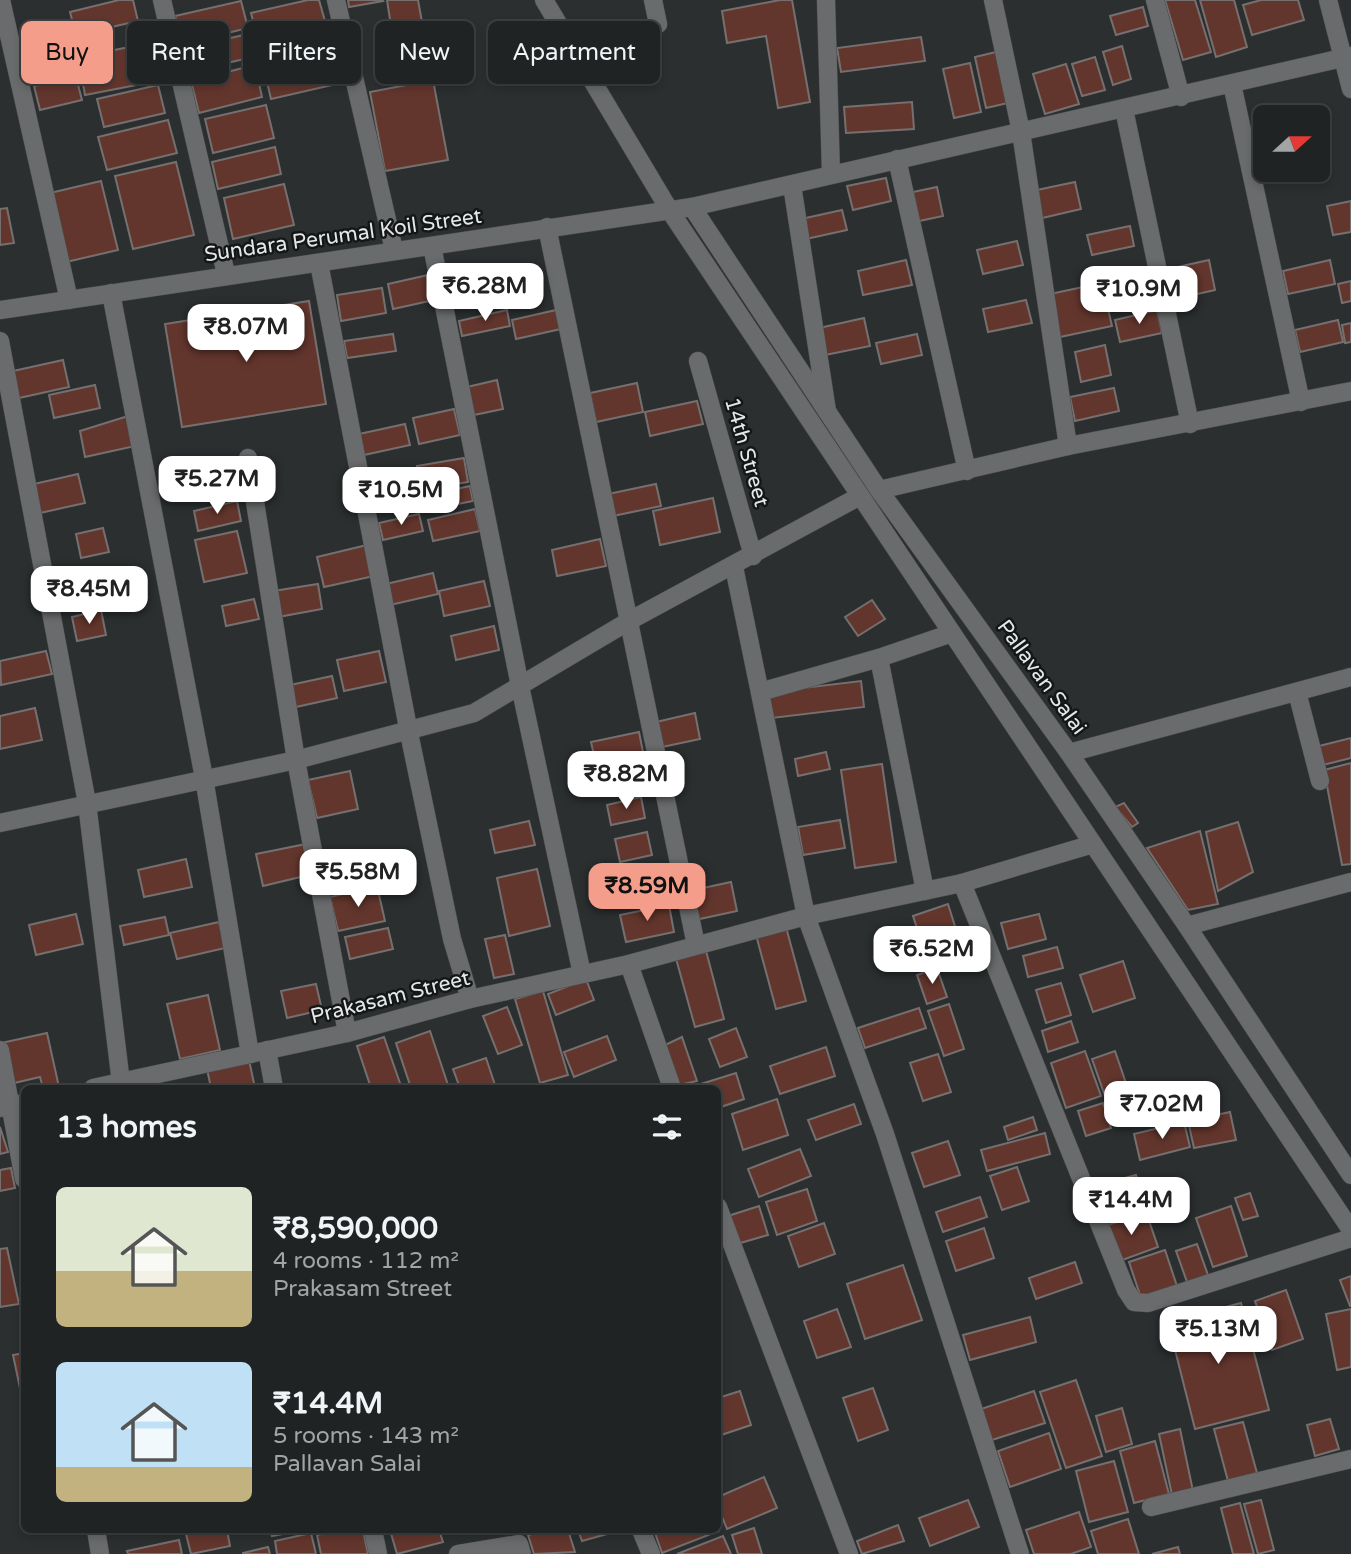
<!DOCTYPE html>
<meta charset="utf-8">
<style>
:root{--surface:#202324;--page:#282b2c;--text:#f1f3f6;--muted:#a2a4a6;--line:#3d4041;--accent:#f49d8b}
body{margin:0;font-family:"Varela Round",sans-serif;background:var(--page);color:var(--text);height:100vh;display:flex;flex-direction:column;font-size:26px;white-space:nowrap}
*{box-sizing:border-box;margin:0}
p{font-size:23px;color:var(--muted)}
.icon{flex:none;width:38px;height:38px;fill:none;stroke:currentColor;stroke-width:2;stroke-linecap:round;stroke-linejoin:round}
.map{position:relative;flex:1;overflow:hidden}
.panel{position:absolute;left:21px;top:1085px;width:700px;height:448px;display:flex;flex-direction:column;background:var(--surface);border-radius:10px;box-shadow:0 4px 10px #0003,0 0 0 2px var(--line)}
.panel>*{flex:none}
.guide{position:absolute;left:21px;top:21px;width:700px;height:63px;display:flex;gap:14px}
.needle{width:46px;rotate:69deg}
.tools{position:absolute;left:1253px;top:105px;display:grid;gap:14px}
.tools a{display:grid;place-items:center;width:77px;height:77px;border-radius:10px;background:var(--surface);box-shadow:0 4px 10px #0003,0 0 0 2px var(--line);font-size:35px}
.price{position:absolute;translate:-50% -60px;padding:0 16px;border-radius:14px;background:#fff;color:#222;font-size:23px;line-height:46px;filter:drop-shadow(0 2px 4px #0008)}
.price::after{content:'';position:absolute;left:50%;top:42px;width:21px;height:16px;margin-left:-10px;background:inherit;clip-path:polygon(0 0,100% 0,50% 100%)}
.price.selected{background:var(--accent);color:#111}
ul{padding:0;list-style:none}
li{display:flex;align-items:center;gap:21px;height:175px;padding:0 35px}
li span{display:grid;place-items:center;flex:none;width:196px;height:140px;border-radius:10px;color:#555}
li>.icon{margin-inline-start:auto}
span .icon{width:84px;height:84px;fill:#fffc;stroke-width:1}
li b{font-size:30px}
h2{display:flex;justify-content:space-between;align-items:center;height:84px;padding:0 35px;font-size:30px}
.pill{padding:0 24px;border-radius:10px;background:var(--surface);box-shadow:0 4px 10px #0003,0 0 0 2px var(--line);font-size:24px;line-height:63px}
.pill.selected{background:var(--accent);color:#111}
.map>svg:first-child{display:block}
</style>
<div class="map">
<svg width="1351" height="1554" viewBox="0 0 1351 1554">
<rect width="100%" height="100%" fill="#2b2f30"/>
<g fill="#63362d" stroke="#75706f" stroke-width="2">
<polygon points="119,0 133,0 138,21 76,35 70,12"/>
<polygon points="308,0 319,0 325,21 257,37 251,13"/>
<polygon points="348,0 382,0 383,1 349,7"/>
<polygon points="387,0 418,0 424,33 393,39"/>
<polygon points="780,0 792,0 810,102 778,108 766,36 727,43 722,11"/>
<polygon points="1165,0 1195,0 1211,52 1183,60"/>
<polygon points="1200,0 1234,0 1247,47 1216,57"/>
<polygon points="1261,0 1298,0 1304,20 1252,35 1243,5"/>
<polygon points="241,1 248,28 182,44 175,16"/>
<polygon points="1143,7 1148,26 1116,35 1110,16"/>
<polygon points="68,34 76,66 48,72 40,41"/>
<polygon points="248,34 253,57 188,72 182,49"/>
<polygon points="921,37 925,61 841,72 837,48"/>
<polygon points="140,45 147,83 85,95 78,57"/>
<polygon points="1122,46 1131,79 1113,85 1103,52"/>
<polygon points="996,52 1008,103 986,108 975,57"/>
<polygon points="334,53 341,83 271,99 264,69"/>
<polygon points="1095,57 1105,90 1082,96 1072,64"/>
<polygon points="970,63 981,112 954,118 943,69"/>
<polygon points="1066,64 1079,104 1045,114 1033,74"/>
<polygon points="255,65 262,97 199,113 191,81"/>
<polygon points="76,77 82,100 40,110 34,86"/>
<polygon points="433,80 448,160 385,171 370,92"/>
<polygon points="158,85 165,113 104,127 97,99"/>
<polygon points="912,102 914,129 846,133 844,107"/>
<polygon points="266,105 274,138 213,153 205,119"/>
<polygon points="168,120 177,153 107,170 98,137"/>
<polygon points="1265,130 1265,152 1263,153 1258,131"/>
<polygon points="275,147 281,174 218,189 212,162"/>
<polygon points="176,162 194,235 133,249 115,176"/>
<polygon points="886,178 891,201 853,210 847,186"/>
<polygon points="101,181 118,250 66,262 50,193"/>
<polygon points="1075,182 1081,209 1038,219 1032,191"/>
<polygon points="284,184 294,225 233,239 224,198"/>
<polygon points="937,187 943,216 919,221 913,192"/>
<polygon points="1351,201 1351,232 1333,235 1327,206"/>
<polygon points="7,208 14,243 0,245 0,209"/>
<polygon points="842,210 847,230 806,239 801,219"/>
<polygon points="1130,226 1134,246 1092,255 1087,235"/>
<polygon points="1017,241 1023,265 983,274 977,250"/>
<polygon points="906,260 912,285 863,295 858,271"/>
<polygon points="1209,260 1215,290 1171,300 1164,270"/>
<polygon points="1330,260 1335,284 1288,294 1283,271"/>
<polygon points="1147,271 1152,295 1110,304 1105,280"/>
<polygon points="428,275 434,300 393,309 388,284"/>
<polygon points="1351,281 1351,301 1342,303 1338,284"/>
<polygon points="1102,283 1112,326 1060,337 1050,294"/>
<polygon points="382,288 386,313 341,321 337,295"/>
<polygon points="1026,300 1032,323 988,332 983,309"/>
<polygon points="309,301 326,404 182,427 165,324"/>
<polygon points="507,310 510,326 462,336 459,321"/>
<polygon points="556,310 561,329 516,339 512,320"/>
<polygon points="1157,310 1162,333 1120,342 1115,320"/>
<polygon points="864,318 870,346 825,355 819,328"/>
<polygon points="1338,320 1343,342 1300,352 1295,330"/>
<polygon points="1351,323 1351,342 1345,343 1342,325"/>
<polygon points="393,334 396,351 347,358 344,341"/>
<polygon points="917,334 922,355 881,364 876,343"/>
<polygon points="1105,345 1111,375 1081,382 1075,352"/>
<polygon points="63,360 69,387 19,398 13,371"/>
<polygon points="497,380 503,409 474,415 467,387"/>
<polygon points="637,383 643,412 596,422 590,393"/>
<polygon points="95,385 100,408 54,418 49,395"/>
<polygon points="1114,388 1119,411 1075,421 1070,397"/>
<polygon points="697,401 703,424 650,436 645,412"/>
<polygon points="454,409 460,435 419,444 413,418"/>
<polygon points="128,416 135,446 85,457 80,431"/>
<polygon points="405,424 410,445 364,455 359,434"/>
<polygon points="464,458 468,482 421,490 417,466"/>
<polygon points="78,474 85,503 40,513 34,484"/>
<polygon points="656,484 661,506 613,516 608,494"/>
<polygon points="470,486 473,501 428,510 425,496"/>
<polygon points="713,498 720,532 660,545 653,511"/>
<polygon points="237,501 241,521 198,531 194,511"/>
<polygon points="475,509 480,531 433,541 428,520"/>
<polygon points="419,514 423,531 383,540 379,523"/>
<polygon points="103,528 109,552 81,558 76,534"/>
<polygon points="237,531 247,573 204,582 195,540"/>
<polygon points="600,539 606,566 557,576 552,550"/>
<polygon points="367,545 374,576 324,587 317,557"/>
<polygon points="433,573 438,594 390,605 386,584"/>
<polygon points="484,581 490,606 444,616 439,591"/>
<polygon points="318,584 322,609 278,617 273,591"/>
<polygon points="254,599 259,619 226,626 222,606"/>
<polygon points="872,600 885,619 858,636 845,617"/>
<polygon points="101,610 106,635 77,641 72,617"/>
<polygon points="494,626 499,650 456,660 451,636"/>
<polygon points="46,651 52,674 1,685 0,661"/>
<polygon points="379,651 386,682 344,691 337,660"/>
<polygon points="332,676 337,698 296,707 290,685"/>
<polygon points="861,681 864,707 772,718 769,692"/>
<polygon points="35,708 42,740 0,749 0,716"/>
<polygon points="695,713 700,739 662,747 656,722"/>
<polygon points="639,732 646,767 599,777 591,742"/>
<polygon points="1351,738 1351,758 1323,765 1319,746"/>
<polygon points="826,752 830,769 798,776 795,759"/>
<polygon points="1351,763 1351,864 1342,865 1324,770"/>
<polygon points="882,764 896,862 855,868 841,770"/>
<polygon points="350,771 358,809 317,818 308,780"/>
<polygon points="641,797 645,818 611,825 607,805"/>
<polygon points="1124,803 1138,823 1132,827 1115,807"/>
<polygon points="840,820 845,848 803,855 798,827"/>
<polygon points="529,821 535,845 495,853 490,830"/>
<polygon points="1238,822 1253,872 1218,891 1206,832"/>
<polygon points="1200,831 1218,904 1188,910 1147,848"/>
<polygon points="647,832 652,855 620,862 615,839"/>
<polygon points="306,844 313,874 263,886 256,854"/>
<polygon points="186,859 192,887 144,897 138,870"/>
<polygon points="537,869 550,926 509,936 497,878"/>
<polygon points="731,882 737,911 695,920 689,891"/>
<polygon points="377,886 385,921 338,931 330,897"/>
<polygon points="948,904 959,939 952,941 957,956 929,965 913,916"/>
<polygon points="669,905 674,932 626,942 620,915"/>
<polygon points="76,914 83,944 36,955 29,925"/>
<polygon points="1039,914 1046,939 1008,949 1001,923"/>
<polygon points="165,917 169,935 124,945 120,926"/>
<polygon points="219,922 225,948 177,959 170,933"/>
<polygon points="786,927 806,1001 776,1009 756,935"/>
<polygon points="388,928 393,949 350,959 345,937"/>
<polygon points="505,935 514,974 494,978 485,939"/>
<polygon points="705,947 724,1019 695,1027 675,955"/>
<polygon points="1057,947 1063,968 1028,977 1023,956"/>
<polygon points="1123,961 1135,998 1093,1012 1080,975"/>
<polygon points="937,968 947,997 927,1004 917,975"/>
<polygon points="586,979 594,1000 556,1015 548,994"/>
<polygon points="1061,983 1071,1015 1046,1023 1036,990"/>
<polygon points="316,984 322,1010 287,1018 281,991"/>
<polygon points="543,991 568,1075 540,1083 515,999"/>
<polygon points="208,995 220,1050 180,1059 167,1004"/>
<polygon points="949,1004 964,1049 944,1056 928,1011"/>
<polygon points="507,1007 522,1045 498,1054 483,1016"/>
<polygon points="919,1008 926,1028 865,1048 858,1028"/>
<polygon points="1071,1021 1078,1042 1048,1052 1042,1031"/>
<polygon points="736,1028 747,1057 720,1067 709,1039"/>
<polygon points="430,1031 449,1088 411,1088 396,1043"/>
<polygon points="47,1033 59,1087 43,1088 40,1077 10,1084 1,1043"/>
<polygon points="607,1036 616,1060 574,1077 564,1052"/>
<polygon points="384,1037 401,1086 371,1088 357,1046"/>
<polygon points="682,1037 697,1081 679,1085 665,1045"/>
<polygon points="826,1047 835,1076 780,1094 770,1066"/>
<polygon points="1085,1051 1101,1096 1066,1108 1051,1063"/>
<polygon points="1115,1051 1128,1089 1105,1096 1092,1059"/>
<polygon points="938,1054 951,1092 923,1101 910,1063"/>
<polygon points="486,1058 496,1088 460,1088 453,1069"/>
<polygon points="249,1060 255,1088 211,1088 207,1069"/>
<polygon points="736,1073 744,1099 718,1108 718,1088 688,1088"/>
<polygon points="1134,1093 1141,1115 1115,1124 1107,1102"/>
<polygon points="777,1099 788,1135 743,1150 732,1114"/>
<polygon points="1103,1103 1111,1128 1086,1136 1078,1111"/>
<polygon points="854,1104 861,1124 816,1140 808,1120"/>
<polygon points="1230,1112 1236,1140 1194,1148 1188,1121"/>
<polygon points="1033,1117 1037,1130 1008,1140 1004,1127"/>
<polygon points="1184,1122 1190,1147 1140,1160 1134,1134"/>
<polygon points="0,1127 8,1152 0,1154"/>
<polygon points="1045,1133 1050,1154 987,1171 981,1150"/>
<polygon points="948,1141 960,1175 924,1187 912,1153"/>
<polygon points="800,1149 811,1176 759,1197 748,1169"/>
<polygon points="1017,1167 1029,1201 1002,1210 990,1176"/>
<polygon points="11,1168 15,1188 0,1191 0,1170"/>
<polygon points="1136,1175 1145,1208 1104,1219 1095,1186"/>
<polygon points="807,1189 817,1221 777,1235 766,1202"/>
<polygon points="1250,1193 1258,1216 1243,1220 1235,1198"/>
<polygon points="980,1197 987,1217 943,1232 936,1212"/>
<polygon points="759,1206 768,1235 737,1244 728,1216"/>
<polygon points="1231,1206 1247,1256 1213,1267 1196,1218"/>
<polygon points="1146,1212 1158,1247 1117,1262 1105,1226"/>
<polygon points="824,1223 835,1254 799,1267 788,1236"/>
<polygon points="984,1228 994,1258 956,1271 946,1241"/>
<polygon points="1197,1244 1208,1275 1187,1282 1176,1251"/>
<polygon points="7,1248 19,1304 0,1307 0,1249"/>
<polygon points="1165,1250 1177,1286 1141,1298 1129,1262"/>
<polygon points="1075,1262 1082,1283 1036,1299 1029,1278"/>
<polygon points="903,1265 922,1320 865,1339 847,1284"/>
<polygon points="1351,1276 1351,1306 1350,1306 1340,1280"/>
<polygon points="1286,1290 1303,1339 1272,1350 1255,1301"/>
<polygon points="1241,1303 1269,1410 1195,1429 1168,1322"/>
<polygon points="837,1309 851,1347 817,1358 804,1321"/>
<polygon points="1351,1309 1351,1367 1337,1370 1326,1314"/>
<polygon points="1030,1317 1036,1342 970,1360 963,1335"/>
<polygon points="24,1353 24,1392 21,1393 13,1355"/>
<polygon points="1076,1380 1102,1456 1066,1468 1040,1392"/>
<polygon points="873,1388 888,1430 858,1441 843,1398"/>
<polygon points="740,1391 751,1425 718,1436 718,1398"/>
<polygon points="1034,1391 1045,1423 992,1440 981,1409"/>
<polygon points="1122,1408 1132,1444 1106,1452 1096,1416"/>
<polygon points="1330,1419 1339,1449 1315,1456 1307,1425"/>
<polygon points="1243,1422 1257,1473 1228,1481 1214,1429"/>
<polygon points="1180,1429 1193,1491 1172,1495 1159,1434"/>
<polygon points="1049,1433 1061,1469 1010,1487 998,1451"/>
<polygon points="1155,1441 1169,1494 1134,1503 1120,1451"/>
<polygon points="1114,1461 1128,1512 1089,1522 1076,1471"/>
<polygon points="764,1477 777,1508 727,1529 718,1507 718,1497"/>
<polygon points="968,1500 979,1527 930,1546 919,1518"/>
<polygon points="1261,1500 1274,1550 1258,1554 1244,1504"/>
<polygon points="1240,1503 1254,1554 1233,1554 1221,1508"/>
<polygon points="1079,1512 1091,1547 1071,1554 1034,1554 1026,1530"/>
<polygon points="1128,1519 1139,1554 1098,1554 1091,1531"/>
<polygon points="898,1525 904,1541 862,1554 857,1541"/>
<polygon points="718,1527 719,1531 662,1553 654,1530"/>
<polygon points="754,1528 762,1554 738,1554 732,1535"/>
<polygon points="185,1530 227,1530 230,1546 191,1554"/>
<polygon points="270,1530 303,1530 272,1536"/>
<polygon points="339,1530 363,1530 368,1554 321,1554 317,1535"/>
<polygon points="390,1530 439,1530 443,1542 397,1554"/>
<polygon points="547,1530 568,1530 575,1552 534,1554 528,1535"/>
<polygon points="578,1530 613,1530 614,1532 582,1541"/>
<polygon points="311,1533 316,1554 277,1554 275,1541"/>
<polygon points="723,1536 731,1554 677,1554"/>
<polygon points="179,1540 182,1554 128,1554 127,1551"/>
<polygon points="268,1547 270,1554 243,1554 243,1553"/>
<polygon points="1178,1547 1180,1554 1152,1554"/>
</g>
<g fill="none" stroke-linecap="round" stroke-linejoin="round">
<defs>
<g id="minor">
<polyline points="162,0 226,274"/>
<polyline points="336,0 394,250"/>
<polyline points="544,0 670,211"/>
<polyline points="826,0 831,174"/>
<polyline points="993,0 1021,132 1068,446"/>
<polyline points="1155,0 1181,97"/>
<polyline points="1328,0 1351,89"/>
<polyline points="584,67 658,24 653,0"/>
<polyline points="1232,84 1301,402"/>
<polyline points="1124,109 1190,424"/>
<polyline points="897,159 967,471"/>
<polyline points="792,185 827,411"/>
<polyline points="692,207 1351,56"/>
<polyline points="547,227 696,945"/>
<polyline points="432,246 520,686 582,974"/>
<polyline points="319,263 409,733 452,939 470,999"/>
<polyline points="111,293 204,778 250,1054"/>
<polyline points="0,341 87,803 121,1083"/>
<polyline points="698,361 753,556"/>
<polyline points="248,458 296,760 347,1033"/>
<polyline points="879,490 1068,446 1351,391"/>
<polyline points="734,567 806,916 885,1134 1020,1554"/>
<polyline points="879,658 925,891"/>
<polyline points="760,692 879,658 952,633"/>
<polyline points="1297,692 1320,781"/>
<polyline points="1069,753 1351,677"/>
<polyline points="0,823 296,760 474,713 629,621 860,496"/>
<polyline points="962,883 1126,1290 1134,1302 1148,1303 1351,1238"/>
<polyline points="1187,926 1351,882"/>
<polyline points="0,1050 24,1179"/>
<polyline points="267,1050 274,1088"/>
<polyline points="1151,1507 1351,1459"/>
<polyline points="96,1530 100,1554"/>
<polyline points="373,1530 378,1554"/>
<polyline points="641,1530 651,1554"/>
<polyline points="458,1554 519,1544 522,1554"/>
</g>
<g id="tertiary">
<polyline points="1,0 69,300"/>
<polyline points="670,211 1351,1230"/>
<polyline points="0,310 692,207 879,490 1069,753 1187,926 1351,1175"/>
<polyline points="629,964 672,1088"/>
<polyline points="93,1088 347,1033 470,999 629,964 806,916 962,883 1093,844"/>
<polyline points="0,1108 24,1103"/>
<polyline points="718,1207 849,1554"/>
</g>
</defs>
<use href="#minor" stroke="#494d4d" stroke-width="19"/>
<use href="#tertiary" stroke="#494d4d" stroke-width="19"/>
<use href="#minor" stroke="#696b6c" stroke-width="18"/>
<use href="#tertiary" stroke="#696b6c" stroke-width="18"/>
</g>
<g text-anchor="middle" stroke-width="5" stroke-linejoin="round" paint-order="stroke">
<g font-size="21" fill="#e5e8e8" stroke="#151717">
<text transform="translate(343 235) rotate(-8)" y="7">Sundara Perumal Koil Street</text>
<text transform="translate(747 452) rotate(74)" y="7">14th Street</text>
<text transform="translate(1042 677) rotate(54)" y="7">Pallavan Salai</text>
<text transform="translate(390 997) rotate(-14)" y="7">Prakasam Street</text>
</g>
</g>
</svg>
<div class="tools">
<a><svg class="needle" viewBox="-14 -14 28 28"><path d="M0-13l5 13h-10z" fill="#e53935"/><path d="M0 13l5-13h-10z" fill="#a2a4a6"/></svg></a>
</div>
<b class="price" style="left:485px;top:323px">₹6.28M</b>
<b class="price" style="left:1139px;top:326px">₹10.9M</b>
<b class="price" style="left:246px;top:364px">₹8.07M</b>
<b class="price" style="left:217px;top:516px">₹5.27M</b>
<b class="price" style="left:401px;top:527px">₹10.5M</b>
<b class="price" style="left:89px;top:626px">₹8.45M</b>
<b class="price" style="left:626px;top:811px">₹8.82M</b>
<b class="price" style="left:358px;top:909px">₹5.58M</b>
<b class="price selected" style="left:647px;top:923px">₹8.59M</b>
<b class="price" style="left:932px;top:986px">₹6.52M</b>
<b class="price" style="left:1162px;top:1141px">₹7.02M</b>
<b class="price" style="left:1131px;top:1237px">₹14.4M</b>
<b class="price" style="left:1218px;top:1366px">₹5.13M</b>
<div class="guide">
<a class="pill selected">Buy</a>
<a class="pill">Rent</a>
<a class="pill">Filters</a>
<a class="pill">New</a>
<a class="pill">Apartment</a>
</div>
<section class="panel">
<h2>13 homes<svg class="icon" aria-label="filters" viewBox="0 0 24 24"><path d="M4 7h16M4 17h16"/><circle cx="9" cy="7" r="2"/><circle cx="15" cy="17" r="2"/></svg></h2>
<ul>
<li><span style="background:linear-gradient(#dfe7d0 60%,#c2b280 0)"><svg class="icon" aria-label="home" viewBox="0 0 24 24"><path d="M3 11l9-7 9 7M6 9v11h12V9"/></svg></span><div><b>₹8,590,000</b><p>4 rooms · 112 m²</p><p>Prakasam Street</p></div></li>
<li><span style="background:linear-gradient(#bfe0f5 75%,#c2b280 0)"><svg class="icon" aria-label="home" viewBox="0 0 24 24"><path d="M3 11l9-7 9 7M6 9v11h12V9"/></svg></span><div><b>₹14.4M</b><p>5 rooms · 143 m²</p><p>Pallavan Salai</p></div></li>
</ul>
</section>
</div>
